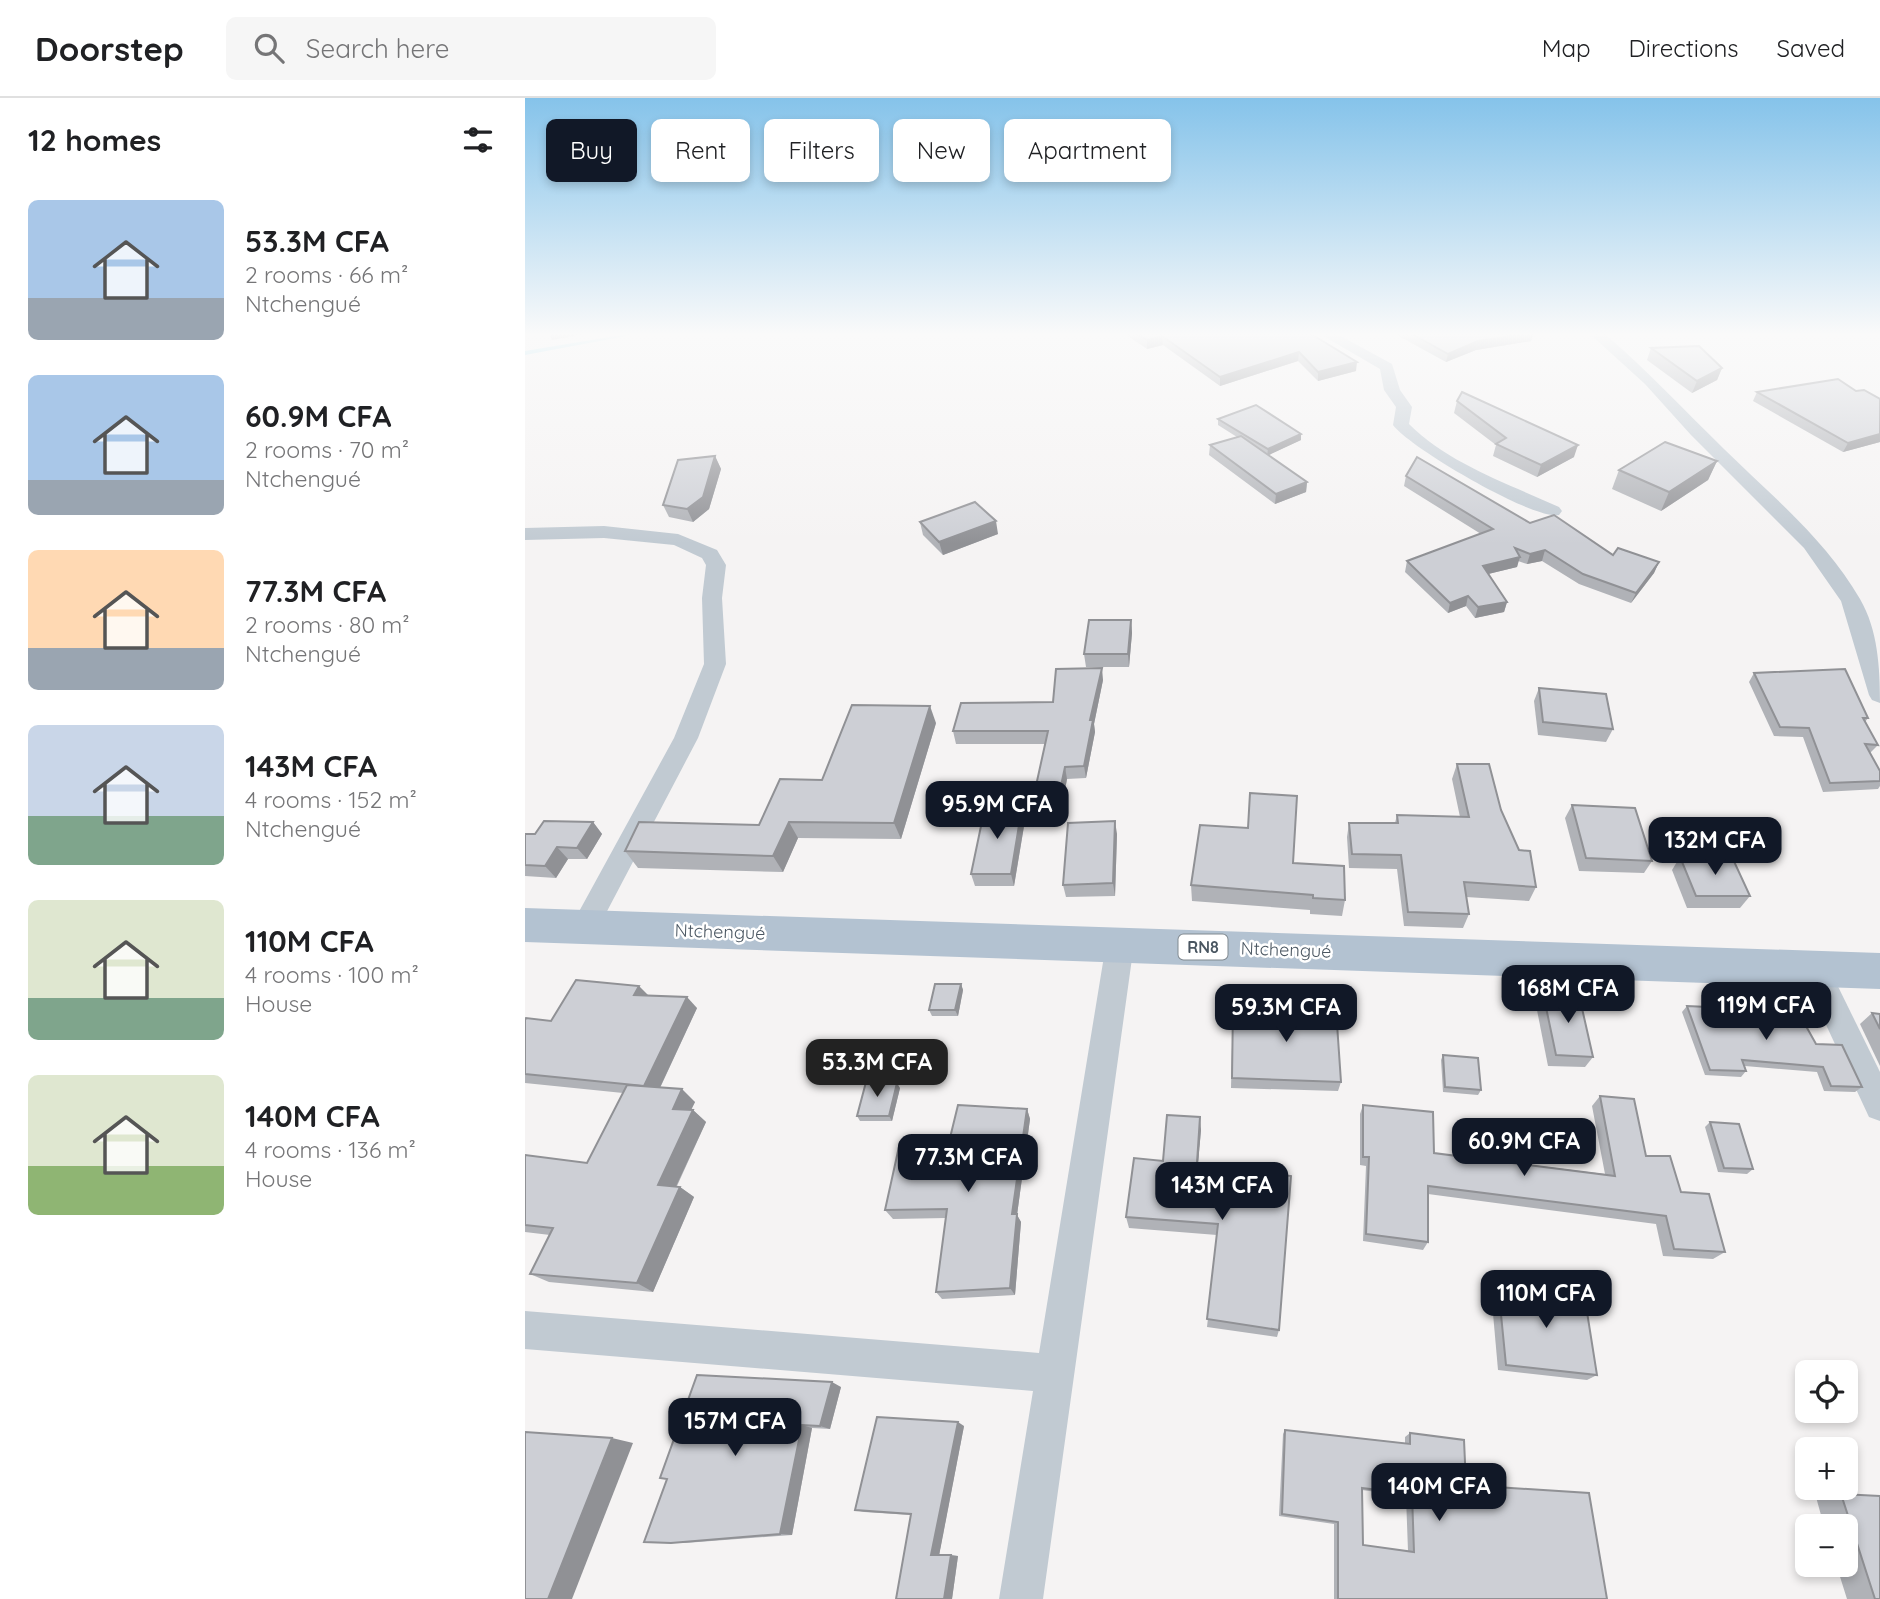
<!DOCTYPE html>
<meta charset="utf-8">
<style>
:root{--surface:#fff;--page:#f6f6f6;--text:#202124;--muted:#757577;--line:#e0e0e0;--accent:#111827}
body{margin:0;font-family:Quicksand,sans-serif;background:var(--page);color:var(--text);height:100vh;display:flex;flex-direction:column;font-size:26px;white-space:nowrap}
*{box-sizing:border-box;margin:0}
p{font-size:23px;color:var(--muted)}
.icon{flex:none;width:38px;height:38px;fill:none;stroke:currentColor;stroke-width:2;stroke-linecap:round;stroke-linejoin:round}
.map{position:relative;flex:1;overflow:hidden}
.sheet{display:flex;flex-direction:column;background:var(--surface);width:525px}
.sheet>*{flex:none}
.banner{position:absolute;left:21px;top:21px;width:665px;height:63px;display:flex;gap:14px}
.buttons{position:absolute;left:1270px;top:1262px;display:grid;gap:14px}
.buttons a{display:grid;place-items:center;width:63px;height:63px;border-radius:10px;background:var(--surface);box-shadow:0 4px 10px #0003;font-size:35px}
.price{position:absolute;translate:-50% -60px;padding:0 16px;border-radius:14px;background:var(--accent);color:#fff;font-size:23px;line-height:46px;filter:drop-shadow(0 2px 4px #0008)}
.price::after{content:'';position:absolute;left:50%;top:42px;width:21px;height:16px;margin-left:-10px;background:inherit;clip-path:polygon(0 0,100% 0,50% 100%)}
.price.selected{background:#222;color:#fff}
ul{padding:0;list-style:none}
li{display:flex;align-items:center;gap:21px;height:175px;padding:0 28px}
li span{display:grid;place-items:center;flex:none;width:196px;height:140px;border-radius:10px;color:#555}
li>.icon{margin-inline-start:auto}
span .icon{width:84px;height:84px;fill:#fffc;stroke-width:1}
li b{font-size:30px}
h2{display:flex;justify-content:space-between;align-items:center;height:84px;padding:0 28px;font-size:30px}
.pill{padding:0 24px;border-radius:10px;background:var(--surface);box-shadow:0 4px 10px #0003;font-size:24px;line-height:63px}
.pill.selected{background:var(--accent);color:#fff}
header{display:flex;align-items:center;gap:42px;box-sizing:border-box;height:98px;padding:0 35px;background:var(--surface);border-bottom:2px solid var(--line)}
header strong{font-size:33px}
nav{display:flex;gap:38px;margin-inline-start:auto;font-size:24px}
.search{width:490px;height:63px;background:var(--page);display:flex;align-items:center;gap:18px;box-sizing:border-box;padding:0 24px;border-radius:10px;color:var(--muted);font-size:26px}
main{display:flex;flex:1;min-height:0}
.map>svg:first-child{display:block}
</style>
<header>
<strong>Doorstep</strong>
<div class="search"><svg class="icon" aria-label="search" viewBox="0 0 24 24"><circle cx="10" cy="10" r="6"/><path d="M15 15l6 6"/></svg>Search here</div>
<nav><a>Map</a><a>Directions</a><a>Saved</a></nav>
</header>
<main>
<section class="sheet">
<h2>12 homes<svg class="icon" aria-label="filters" viewBox="0 0 24 24"><path d="M4 7h16M4 17h16"/><circle cx="9" cy="7" r="2"/><circle cx="15" cy="17" r="2"/></svg></h2>
<ul>
<li><span style="background:linear-gradient(#a9c7e8 70%,#9aa5b1 0)"><svg class="icon" aria-label="home" viewBox="0 0 24 24"><path d="M3 11l9-7 9 7M6 9v11h12V9"/></svg></span><div><b>53.3M CFA</b><p>2 rooms · 66 m²</p><p>Ntchengué</p></div></li>
<li><span style="background:linear-gradient(#a9c7e8 75%,#9aa5b1 0)"><svg class="icon" aria-label="home" viewBox="0 0 24 24"><path d="M3 11l9-7 9 7M6 9v11h12V9"/></svg></span><div><b>60.9M CFA</b><p>2 rooms · 70 m²</p><p>Ntchengué</p></div></li>
<li><span style="background:linear-gradient(#ffd9b3 70%,#9aa5b1 0)"><svg class="icon" aria-label="home" viewBox="0 0 24 24"><path d="M3 11l9-7 9 7M6 9v11h12V9"/></svg></span><div><b>77.3M CFA</b><p>2 rooms · 80 m²</p><p>Ntchengué</p></div></li>
<li><span style="background:linear-gradient(#c9d6e8 65%,#7fa58c 0)"><svg class="icon" aria-label="home" viewBox="0 0 24 24"><path d="M3 11l9-7 9 7M6 9v11h12V9"/></svg></span><div><b>143M CFA</b><p>4 rooms · 152 m²</p><p>Ntchengué</p></div></li>
<li><span style="background:linear-gradient(#dfe7d0 70%,#7fa58c 0)"><svg class="icon" aria-label="home" viewBox="0 0 24 24"><path d="M3 11l9-7 9 7M6 9v11h12V9"/></svg></span><div><b>110M CFA</b><p>4 rooms · 100 m²</p><p>House</p></div></li>
<li><span style="background:linear-gradient(#dfe7d0 65%,#8fb573 0)"><svg class="icon" aria-label="home" viewBox="0 0 24 24"><path d="M3 11l9-7 9 7M6 9v11h12V9"/></svg></span><div><b>140M CFA</b><p>4 rooms · 136 m²</p><p>House</p></div></li>
</ul>
</section>
<div class="map">
<svg width="1355" height="1501" viewBox="0 0 1355 1501">
<rect width="100%" height="100%" fill="#f5f3f3"/>
<g fill="none" stroke-linecap="round" stroke-linejoin="round">
<polygon fill="#90daee" fill-rule="evenodd" points="102,236 112,236 0,257 0,253"/>
<g fill="#c1cad2" fill-rule="evenodd">
<path d="M795,236H812L867,266L875,292L887,309L884,326C924,366 984,386 1034,409L1037,413L1034,417C1010,423 885,350 868,327L871,309L859,292L855,271Z"/>
<path d="M1065,236H1080C1122,272 1159,312 1199,351C1247,398 1301,442 1335,501C1353,532 1355,570 1355,605L1347,602L1344,597L1316,503L1279,450L1166,337L1120,286Z"/>
<polygon points="79,428 153,436 192,452 201,467 197,500 201,566 173,640 69,838 59,842 49,838 45,830 149,640 179,566 177,500 181,467 177,460 149,447 79,440 0,442 0,430"/>
<polygon points="595,834 605,837 609,846 518,1501 474,1501 508,1293 0,1251 0,1213 514,1255 581,846 585,837"/>
<polygon points="1290,858 1300,862 1355,974 1355,1023 1344,1019 1275,871 1280,862"/>
</g>
<polygon fill="#b3c2d1" fill-rule="evenodd" points="0,810 1355,855 1355,891 0,844"/>
</g>
<g fill="#b0b2b7" fill-rule="evenodd">
<polygon points="600,236 788,236 787,236 831,273 793,283 773,263 695,288 638,247 622,251"/>
<polygon points="870,236 1008,236 1006,243 951,252 921,264"/>
<polygon points="1126,250 1197,270 1192,282 1167,295 1122,262"/>
<polygon points="1331,293 1355,301 1355,344 1318,354 1228,303 1232,294"/>
<polygon points="932,303 1049,359 1012,379 968,358 971,347 929,315"/>
<polygon points="693,321 776,342 743,357 782,384 781,394 750,406 684,357 685,347 712,339 693,327"/>
<polygon points="190,358 196,371 184,411 168,424 144,419 138,407"/>
<polygon points="1192,363 1183,382 1136,413 1087,391 1094,372"/>
<polygon points="881,378 1088,457 1134,464 1129,475 1106,505 1054,486 1017,463 1002,466 993,463 992,469 963,476 982,504 979,514 950,520 941,508 923,515 880,474 882,463 956,436 879,388"/>
<polygon points="395,424 473,436 418,457 398,437"/>
<polygon points="606,522 607,535 604,569 561,569 559,556"/>
<polygon points="1229,575 1343,620 1340,624 1353,647 1345,655 1355,673 1355,688 1353,691 1298,694 1278,639 1249,638 1224,584"/>
<polygon points="578,582 569,626 570,634 561,680 542,681 533,728 508,727 505,715 520,646 431,646 428,633 528,604"/>
<polygon points="1014,590 1088,631 1081,644 1013,637 1009,603"/>
<polygon points="411,625 376,741 273,740 258,774 113,770 100,753 234,727 297,682"/>
<polygon points="932,666 976,712 1011,789 1004,803 941,799 944,816 938,830 879,828 872,771 824,770 822,739 824,725 870,725 872,717 935,719 927,681"/>
<polygon points="1047,707 1127,763 1119,775 1054,773 1040,720"/>
<polygon points="500,722 489,788 450,788 446,776"/>
<polygon points="68,724 77,736 62,761 43,761 31,780 0,778 0,736 10,736"/>
<polygon points="592,736 590,798 541,799 538,787"/>
<polygon points="1155,759 1225,798 1215,810 1162,810 1147,772"/>
<polygon points="768,765 820,802 817,818 785,816 785,812 667,803 666,787"/>
<polygon points="436,886 438,892 433,918 407,918 404,912"/>
<polygon points="1018,895 1068,959 1060,969 1023,968 1011,907"/>
<polygon points="123,897 172,910 135,990 170,1004 166,1012 168,1012 181,1024 152,1088 155,1089 169,1099 128,1194 24,1184 5,1176 25,1137 0,1134 0,1057 62,1065 98,995 0,985 0,922 26,923"/>
<polygon points="708,908 816,984 813,993 706,990"/>
<polygon points="1162,908 1246,914 1291,946 1337,989 1330,994 1299,993 1292,974 1220,968 1221,973 1216,979 1180,977 1157,914"/>
<polygon points="1347,915 1355,916 1355,968 1335,926"/>
<polygon points="918,957 956,992 953,997 918,994 916,962"/>
<polygon points="375,990 367,1023 335,1023 332,1018"/>
<polygon points="1075,998 1121,1058 1156,1094 1200,1154 1188,1161 1138,1158 1131,1126 903,1096 903,1144 898,1152 838,1143 841,1068 835,1067 835,1016 838,1007 909,1055 1080,1076 1067,1008"/>
<polygon points="502,1011 505,1021 492,1117 496,1124 490,1197 417,1201 411,1194 421,1120 368,1121 360,1112 424,1044"/>
<polygon points="1185,1024 1228,1071 1222,1076 1193,1074 1180,1029"/>
<polygon points="676,1032 673,1065 754,1232 752,1239 682,1229 692,1137 604,1130 601,1119 638,1063"/>
<polygon points="973,1186 1072,1277 1062,1282 973,1272 966,1193"/>
<polygon points="316,1289 305,1331 287,1330 267,1437 160,1445 119,1444 142,1381 135,1380"/>
<polygon points="439,1328 414,1457 433,1458 427,1501 386,1417 339,1414 330,1412"/>
<path d="M760,1332L880,1345V1339L885,1335L941,1387L1082,1501H809V1426L754,1418L758,1336ZM837,1392L881,1398L883,1453L838,1447Z"/>
<polygon points="1316,1396 1355,1501 1322,1501 1311,1466 1321,1466 1321,1428 1299,1428 1291,1399"/>
</g>
<g fill="#909195">
<polygon points="24,236 60,236 27,242"/>
<polygon points="999,236 1008,236 1006,243 951,252 921,264 923,256 953,243"/>
<polygon points="637,238 638,247 622,251 622,242"/>
<polygon points="774,254 773,263 695,288 695,279"/>
<polygon points="832,264 831,273 793,283 793,274"/>
<polygon points="1197,270 1192,282 1167,295 1172,283"/>
<polygon points="776,336 776,342 742,358 743,351"/>
<polygon points="1355,336 1355,344 1318,354 1323,345"/>
<polygon points="1053,347 1049,359 1012,379 1016,367"/>
<polygon points="190,358 196,371 184,411 168,424 162,411"/>
<polygon points="1192,363 1183,382 1136,413 1144,394"/>
<polygon points="782,384 781,394 750,406 751,396"/>
<polygon points="471,423 473,436 418,457 414,444"/>
<polygon points="1020,452 1017,463 1002,466 1005,456"/>
<polygon points="995,459 992,469 955,478 958,468"/>
<polygon points="1134,464 1129,475 1106,505 1111,495"/>
<polygon points="943,498 941,508 923,515 925,505"/>
<polygon points="982,504 979,514 950,520 953,509"/>
<polygon points="606,522 607,535 604,569 603,556"/>
<polygon points="577,570 578,582 569,626 570,634 561,680 559,668 565,622"/>
<polygon points="405,608 411,625 376,741 369,725"/>
<polygon points="540,669 542,681 533,728 530,716"/>
<polygon points="497,709 500,722 489,788 486,776"/>
<polygon points="590,723 592,736 590,798 588,785"/>
<polygon points="68,724 77,736 62,761 52,750"/>
<polygon points="264,724 273,740 258,774 248,758"/>
<polygon points="32,749 43,761 31,780 20,768"/>
<polygon points="436,886 438,892 433,918 430,912"/>
<polygon points="114,888 125,899 109,897"/>
<polygon points="162,899 172,910 131,998 119,988"/>
<polygon points="372,985 375,990 367,1023 364,1018"/>
<polygon points="157,991 170,1004 161,1022 148,1011"/>
<polygon points="502,1011 505,1021 492,1117 496,1124 490,1197 485,1190 487,1116"/>
<polygon points="168,1012 181,1024 147,1097 133,1087"/>
<polygon points="675,1019 676,1032 672,1077 672,1065"/>
<polygon points="155,1089 169,1099 128,1194 112,1185"/>
<polygon points="307,1284 316,1289 305,1331 295,1328"/>
<polygon points="433,1324 439,1328 414,1458 406,1457"/>
<polygon points="277,1327 287,1330 267,1437 255,1436"/>
<polygon points="87,1340 108,1345 47,1501 23,1501"/>
<polygon points="426,1457 433,1458 427,1501 419,1501"/>
</g>
<g fill="#cdcfd5" stroke="#909195" stroke-width="2" fill-rule="evenodd">
<polygon points="612,236 786,236 832,264 793,274 774,254 695,279 637,238 622,242"/>
<polygon points="887,236 999,236 953,243 923,256"/>
<polygon points="1174,248 1197,270 1172,283 1126,250"/>
<polygon points="1313,281 1331,293 1339,292 1355,301 1355,336 1323,345 1232,294"/>
<polygon points="937,294 1053,347 1016,367 971,346 981,340 932,303"/>
<polygon points="731,307 776,336 743,351 693,321"/>
<polygon points="716,338 782,384 751,396 685,347"/>
<polygon points="1140,344 1192,363 1144,394 1094,372"/>
<polygon points="190,358 178,399 162,411 138,407 153,362"/>
<polygon points="892,359 1005,425 1029,417 1088,457 1093,450 1134,464 1111,495 1058,476 1020,452 1005,456 990,450 995,459 958,468 982,504 953,509 943,498 925,505 882,463 968,431 881,378"/>
<polygon points="450,404 471,423 414,444 395,424"/>
<polygon points="564,522 606,522 603,556 559,556"/>
<polygon points="577,570 565,622 568,622 559,668 540,669 530,716 505,715 523,633 428,633 436,605 528,604 531,571"/>
<polygon points="1320,571 1343,620 1338,620 1353,647 1340,646 1355,673 1355,683 1305,685 1284,630 1255,629 1229,575"/>
<polygon points="1014,590 1081,596 1088,631 1018,624"/>
<polygon points="327,607 405,608 369,725 264,724 248,758 100,753 114,724 234,727 255,681 297,682"/>
<polygon points="932,666 964,666 976,712 994,752 1005,753 1011,789 939,784 944,816 883,814 876,757 827,756 824,725 873,725 872,717 944,719"/>
<polygon points="725,695 772,698 768,765 819,768 820,802 788,800 788,797 666,787 675,727 723,730"/>
<polygon points="1047,707 1110,710 1127,763 1061,760"/>
<polygon points="460,709 497,709 486,776 446,776"/>
<polygon points="19,723 68,724 52,750 32,749 20,768 0,767 0,736 10,736"/>
<polygon points="590,723 588,785 538,787 543,725"/>
<polygon points="1155,759 1207,759 1225,798 1171,798"/>
<polygon points="51,882 114,888 109,897 162,899 119,988 0,976 0,922 1,920 26,923"/>
<polygon points="410,886 436,886 430,912 404,912"/>
<polygon points="1018,895 1054,897 1068,959 1031,957"/>
<polygon points="708,908 811,911 816,984 707,980"/>
<polygon points="1162,908 1245,912 1246,914 1272,912 1291,946 1317,947 1337,989 1306,988 1298,969 1217,962 1221,973 1185,972"/>
<polygon points="1347,915 1355,916 1355,931"/>
<polygon points="918,957 953,960 956,992 920,989"/>
<polygon points="341,984 372,985 364,1018 332,1018"/>
<polygon points="102,987 157,991 148,1011 168,1012 133,1087 155,1089 112,1185 5,1176 28,1130 0,1127 0,1057 62,1065"/>
<polygon points="1075,998 1109,1001 1121,1058 1145,1058 1156,1094 1184,1096 1200,1154 1149,1151 1141,1118 903,1088 903,1144 841,1136 844,1059 838,1059 838,1007 908,1014 909,1055 1090,1078"/>
<polygon points="433,1007 502,1011 487,1116 492,1116 485,1190 411,1194 422,1111 360,1112 375,1044 424,1044"/>
<polygon points="642,1017 675,1019 672,1065 766,1078 754,1232 682,1221 693,1126 601,1119 609,1060 638,1063"/>
<polygon points="1185,1024 1214,1026 1228,1071 1199,1070"/>
<polygon points="973,1186 1059,1195 1072,1277 981,1267"/>
<polygon points="172,1277 307,1284 295,1328 277,1327 255,1436 146,1445 119,1444 142,1381 135,1380"/>
<polygon points="352,1319 433,1324 406,1457 426,1457 419,1501 371,1501 386,1416 330,1412"/>
<path d="M760,1332L885,1346V1335L939,1342L941,1387L1064,1395L1082,1501H813V1424L757,1416ZM837,1390L887,1396L889,1454L838,1447Z"/>
<polygon points="0,1334 87,1340 23,1501 0,1501"/>
<polygon points="1316,1396 1355,1398 1355,1501 1350,1501"/>
</g>
<linearGradient id="sky" x2="0" y2="1"><stop stop-color="#85c3ea"/><stop offset="0.53" stop-color="#fafafa"/><stop offset="1" stop-color="#fafafa" stop-opacity="0"/></linearGradient>
<rect width="1355" height="446" fill="url(#sky)"/>
<g text-anchor="middle" stroke-width="5" stroke-linejoin="round" paint-order="stroke">
<rect fill="#fff" stroke="#808990" stroke-width="2" x="653.5" y="836.5" width="49" height="25" rx="5"/>
<g font-size="16" font-weight="bold" fill="#4a5661">
<text x="678" y="855">RN8</text>
</g>
<g font-size="18" fill="#4a5661" stroke="#fff">
<text transform="translate(195 834) rotate(2)" y="6">Ntchengué</text>
<text transform="translate(761 852) rotate(2)" y="6">Ntchengué</text>
</g>
</g>
</svg>
<div class="buttons">
<a><svg class="icon" aria-label="locate" viewBox="0 0 24 24"><circle cx="12" cy="12" r="6"/><path d="M12 2v4M12 18v4M2 12h4M18 12h4"/></svg></a>
<a>+</a>
<a>−</a>
</div>
<b class="price" style="left:472px;top:743px">95.9M CFA</b>
<b class="price" style="left:1190px;top:779px">132M CFA</b>
<b class="price" style="left:1043px;top:927px">168M CFA</b>
<b class="price" style="left:1241px;top:944px">119M CFA</b>
<b class="price" style="left:761px;top:946px">59.3M CFA</b>
<b class="price selected" style="left:352px;top:1001px">53.3M CFA</b>
<b class="price" style="left:999px;top:1080px">60.9M CFA</b>
<b class="price" style="left:443px;top:1096px">77.3M CFA</b>
<b class="price" style="left:697px;top:1124px">143M CFA</b>
<b class="price" style="left:1021px;top:1232px">110M CFA</b>
<b class="price" style="left:210px;top:1360px">157M CFA</b>
<b class="price" style="left:914px;top:1425px">140M CFA</b>
<div class="banner">
<a class="pill selected">Buy</a>
<a class="pill">Rent</a>
<a class="pill">Filters</a>
<a class="pill">New</a>
<a class="pill">Apartment</a>
</div>
</div>
</main>
